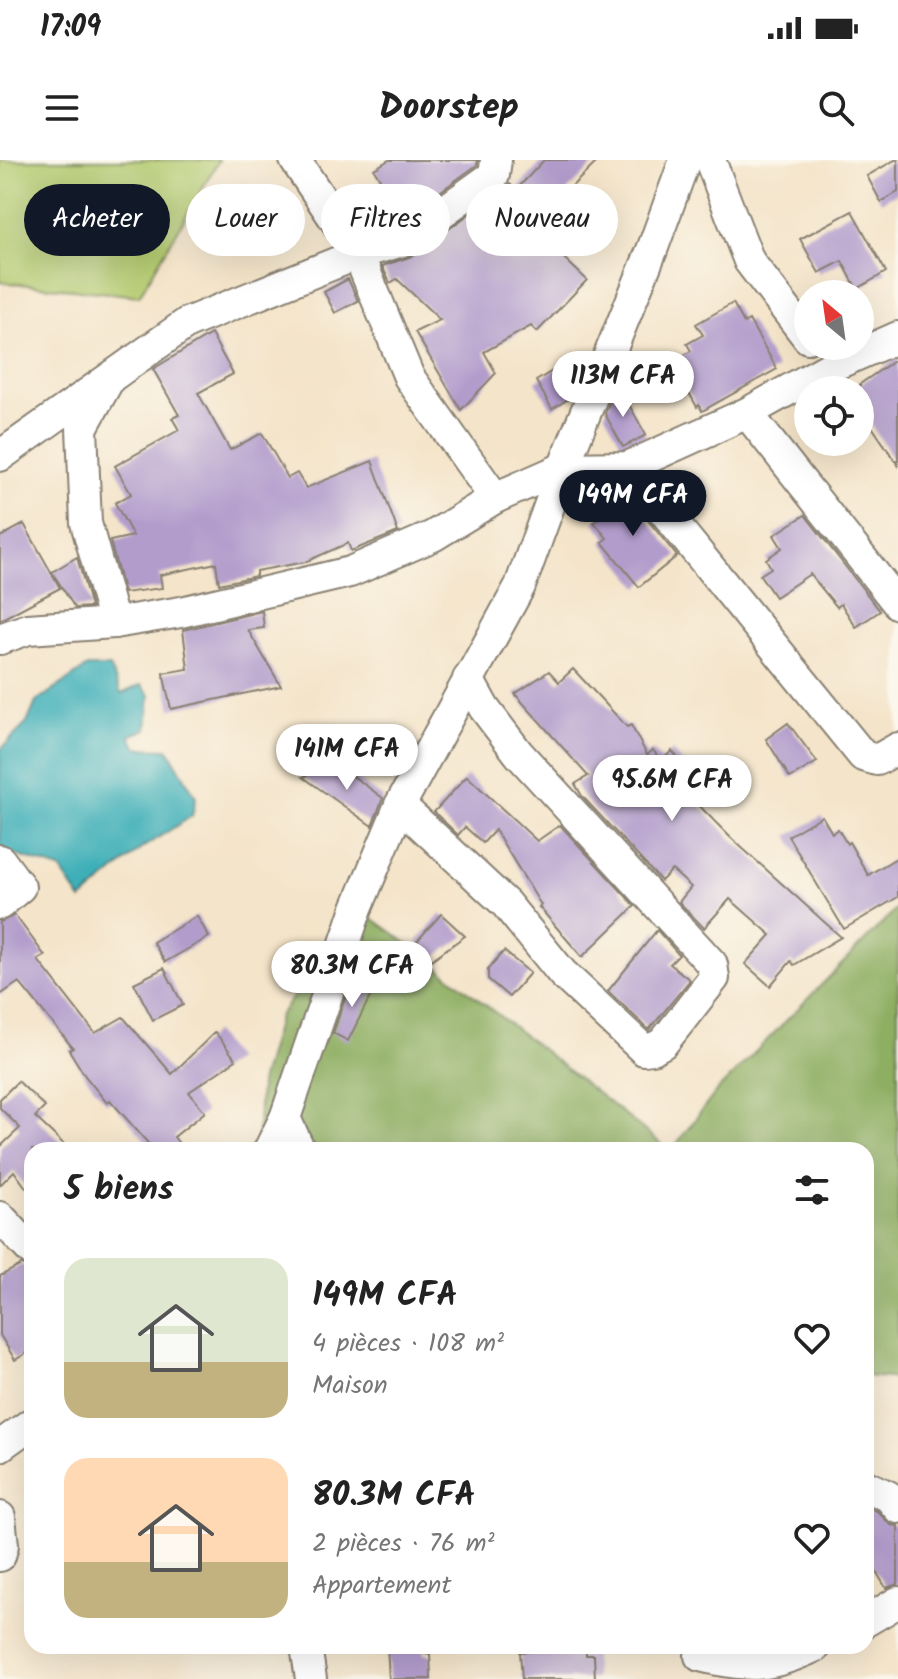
<!DOCTYPE html>
<html lang="fr">
<meta charset="utf-8">
<style>
:root{--surface:#fff;--page:#f2f2f2;--text:#222;--muted:#767676;--accent:#111827}
body{margin:0;font-family:Kalam,sans-serif;background:var(--page);color:var(--text);height:100vh;display:flex;flex-direction:column;font-size:30px;white-space:nowrap}
*{box-sizing:border-box;margin:0}
p{font-size:26px;color:var(--muted)}
.icon{flex:none;width:44px;height:44px;fill:none;stroke:currentColor;stroke-width:2;stroke-linecap:round;stroke-linejoin:round}
.map{position:relative;flex:1;overflow:hidden}
.panel{position:absolute;left:24px;top:982px;width:850px;height:512px;display:flex;flex-direction:column;background:var(--surface);border-radius:24px;box-shadow:0 8px 32px #0002}
.panel>*{flex:none}
.hud{position:absolute;left:24px;top:24px;width:850px;height:72px;display:flex;gap:16px}
.needle{width:52px;rotate:331deg}
.tools{position:absolute;left:794px;top:120px;display:grid;gap:16px}
.tools a{display:grid;place-items:center;width:80px;height:80px;border-radius:50%;background:var(--surface);box-shadow:0 8px 32px #0002;font-size:40px}
.price{position:absolute;translate:-50% -68px;padding:0 18px;border-radius:28px;background:#fff;color:#222;font-size:26px;line-height:52px;filter:drop-shadow(0 2px 4px #0008)}
.price::after{content:'';position:absolute;left:50%;top:48px;width:24px;height:18px;margin-left:-12px;background:inherit;clip-path:polygon(0 0,100% 0,50% 100%)}
.price.on{background:var(--accent);color:#fff}
ul{padding:0;list-style:none}
li{display:flex;align-items:center;gap:24px;height:200px;padding:0 40px}
li span{display:grid;place-items:center;flex:none;width:224px;height:160px;border-radius:24px;color:#555}
li>.icon{margin-inline-start:auto}
span .icon{width:96px;height:96px;fill:#fffc;stroke-width:1}
li b{font-size:34px}
h2{display:flex;justify-content:space-between;align-items:center;height:96px;padding:0 40px;font-size:34px}
.tag{padding:0 28px;border-radius:36px;background:var(--surface);box-shadow:0 8px 32px #0002;font-size:28px;line-height:72px}
.tag.on{background:var(--accent);color:#fff}
.status{display:flex;justify-content:space-between;align-items:center;height:56px;padding:0 40px;background:var(--surface);direction:ltr}
.status svg{height:22px;fill:currentColor}
header{display:flex;justify-content:space-between;align-items:center;height:104px;padding:0 40px;background:var(--surface);font-size:36px;font-weight:600}
.map>svg:first-child{display:block}
</style>
<div class="status"><b>17:09</b><svg viewBox="0 0 49 12"><path d="M0 12V9h3v3zM5 12V6h3v6zM10 12V3h3v9zM15 12V0h3v12zM26 1h20v11H26zM47 4h2v5h-2z"/></svg></div>
<header><svg class="icon" aria-label="menu" viewBox="0 0 24 24"><path d="M4 6h16M4 12h16M4 18h16"/></svg>Doorstep<svg class="icon" aria-label="search" viewBox="0 0 24 24"><circle cx="10" cy="10" r="6"/><path d="M15 15l6 6"/></svg></header>
<div class="map">
<svg width="898" height="1519" viewBox="0 0 898 1519">
<rect width="100%" height="100%" fill="#fbf7ec"/>
<filter id="ink" filterUnits="userSpaceOnUse"><feTurbulence type="fractalNoise" baseFrequency=".0125" numOctaves="2"/><feDisplacementMap in="SourceGraphic" scale="16" xChannelSelector="R" yChannelSelector="G"/><feConvolveMatrix kernelMatrix="1 2 1 2 8 2 1 2 1" color-interpolation-filters="sRGB"/></filter>
<filter id="wash" filterUnits="userSpaceOnUse"><feTurbulence type="fractalNoise" baseFrequency=".006" numOctaves="4" result="noise"/><feDisplacementMap in="SourceGraphic" scale="32" xChannelSelector="R" yChannelSelector="G"/><feGaussianBlur stdDeviation="1.8" result="paint"/><feColorMatrix in="noise" values="0 0 0 0 0 0 0 0 0 0 0 0 0 0 0 0 0 1.4 0 .05"/><feComposite in="paint" operator="in"/></filter>
<g filter="url(#wash)">
<rect width="100%" height="100%" fill="#f4e4c9"/>
<polygon fill="#b3ca6f" stroke="#687346" stroke-width="2" points="0,0 219,0 139,136 0,122"/>
<g fill="#8eae62" stroke="#55653f" stroke-width="2">
<polygon points="898,747 898,1219 866,1216 866,990 672,990 716,932"/>
<polygon points="359,749 410,785 669,990 257,990 260,923 279,856"/>
</g>
<polygon fill="#3eafb8" stroke="#2d666a" stroke-width="2" points="87,507 110,507 121,534 141,525 150,535 147,569 130,576 137,588 168,589 196,637 192,656 142,688 81,740 60,709 6,692 0,684 0,590 27,563 36,542"/>
<g id="blocks">
<g fill="#b29ccc">
<polygon points="389,0 478,0 477,5 395,64 385,45 393,41 374,9"/>
<polygon points="544,0 599,0 566,32 578,42 545,80 587,120 537,172 531,166 484,192 496,213 461,250 415,172 440,160 397,119 390,123 382,106 412,96 510,24 516,30"/>
<polygon points="895,0 898,0 898,32 881,42 867,16"/>
<polygon points="852,51 886,112 857,129 842,101 819,113 800,79"/>
<polygon points="348,119 358,141 335,153 324,132"/>
<polygon points="733,143 744,163 749,160 777,209 702,251 699,245 697,247 672,202 691,191 687,184 703,175 696,164"/>
<polygon points="211,174 233,214 198,233 230,290 262,273 288,318 297,313 306,328 372,301 398,372 351,391 348,383 305,402 256,411 256,416 219,424 216,403 160,415 162,428 124,433 110,381 133,376 115,343 131,334 115,306 179,270 172,258 179,255 153,209"/>
<polygon points="898,198 898,305 860,249 860,224"/>
<polygon points="559,207 574,233 573,236 552,249 536,221"/>
<polygon points="617,223 646,275 623,287 605,254"/>
<polygon points="621,327 677,396 639,427 602,382 607,378 594,362 604,354 597,346"/>
<polygon points="805,355 880,451 856,467 841,444 837,447 810,414 775,437 760,415 771,408 766,399 782,388 774,375"/>
<polygon points="24,364 60,428 0,460 0,377"/>
<polygon points="77,397 91,447 75,448 52,412"/>
<polygon points="262,451 264,468 248,470 281,526 171,549 163,513 188,509 183,470"/>
<polygon points="573,509 627,567 631,565 647,595 653,590 661,601 672,591 690,610 677,623 730,677 841,777 794,805 791,801 770,826 745,804 771,775 730,739 704,768 679,742 691,727 672,710 661,721 582,636 575,624 588,616 515,534 549,511 559,522"/>
<polygon points="788,563 817,602 790,618 766,579"/>
<polygon points="335,603 383,638 372,666 303,617"/>
<polygon points="467,616 537,681 560,665 635,746 582,797 539,747 541,745 495,670 483,683 465,667 458,675 434,652"/>
<polygon points="822,656 832,673 838,669 847,684 849,682 868,715 898,697 898,737 844,769 788,676"/>
<polygon points="441,754 465,776 431,800 417,781"/>
<polygon points="15,755 45,796 38,800 95,873 123,857 172,914 215,872 236,900 189,932 205,952 174,977 184,990 154,990 110,940 107,943 85,916 69,890 73,888 19,822 0,835 0,762"/>
<polygon points="197,756 209,777 165,802 153,782"/>
<polygon points="657,770 679,795 670,804 690,820 649,870 608,831"/>
<polygon points="504,791 530,813 509,837 488,819 488,809"/>
<polygon points="164,808 183,845 153,860 134,823"/>
<polygon points="352,818 374,829 348,881 333,873"/>
<polygon points="18,921 45,947 35,957 70,990 32,990 32,1036 14,1011 0,1025 0,987 20,968 0,948 0,939"/>
<polygon points="21,1105 32,1108 32,1190 15,1200 0,1175 0,1116"/>
<polygon points="866,1346 877,1351 891,1365 898,1366 898,1424 886,1428 866,1395"/>
<polygon points="387,1486 424,1486 424,1494 430,1494 431,1519 389,1519"/>
<polygon points="586,1489 586,1495 594,1495 595,1519 522,1519 520,1492"/>
</g>
</g>
</g>
<g filter="url(#ink)">
<use href="#blocks" fill-opacity="0" stroke="#888072" stroke-width="2"/>
<g fill="none" stroke-linecap="round" stroke-linejoin="round">
<defs>
<g id="minor">
<polyline points="295,0 358,94 409,217 495,338"/>
<polyline points="710,0 749,101 808,178"/>
<polyline points="107,223 82,268 86,363 114,463"/>
<polyline points="747,253 898,444"/>
<polyline points="0,296 187,163 358,94 402,81 494,15 496,0"/>
<polyline points="628,307 863,596 877,600 898,588"/>
<polyline points="0,479 28,469 114,463 181,452 350,412 433,376 495,338 563,308 628,307 747,253 830,207 898,177"/>
<polyline points="400,645 506,744 562,813 644,890 652,889 663,883 714,818 712,804 519,594 484,548 468,519"/>
<polyline points="0,700 20,727 0,744"/>
<polyline points="285,958 300,990"/>
<polyline points="269,990 285,958 357,748 400,645 520,426 563,308 652,90 685,0"/>
<polyline points="0,1057 32,1091"/>
<polyline points="0,1286 32,1263"/>
<polyline points="866,1326 888,1336 898,1348"/>
<polyline points="0,1357 3,1385 0,1396"/>
<polyline points="866,1461 898,1442"/>
<polyline points="306,1486 311,1519"/>
<path d="M700,1496C749,1508 770,1508 816,1486"/>
</g>
</defs>
<use href="#minor" stroke="#888072" stroke-width="34"/>
<use href="#minor" stroke="#fff" stroke-width="30"/>
</g>
</g>
</svg>
<div class="tools">
<a><svg class="needle" viewBox="-14 -14 28 28"><path d="M0-13l5 13h-10z" fill="#e53935"/><path d="M0 13l5-13h-10z" fill="#767676"/></svg></a>
<a><svg class="icon" aria-label="locate" viewBox="0 0 24 24"><circle cx="12" cy="12" r="6"/><path d="M12 2v4M12 18v4M2 12h4M18 12h4"/></svg></a>
</div>
<b class="price" style="left:623px;top:259px">113M CFA</b>
<b class="price on" style="left:633px;top:378px">149M CFA</b>
<b class="price" style="left:347px;top:632px">141M CFA</b>
<b class="price" style="left:672px;top:663px">95.6M CFA</b>
<b class="price" style="left:352px;top:849px">80.3M CFA</b>
<div class="hud">
<a class="tag on">Acheter</a>
<a class="tag">Louer</a>
<a class="tag">Filtres</a>
<a class="tag">Nouveau</a>
</div>
<section class="panel">
<h2>5 biens<svg class="icon" aria-label="filters" viewBox="0 0 24 24"><path d="M4 7h16M4 17h16"/><circle cx="9" cy="7" r="2"/><circle cx="15" cy="17" r="2"/></svg></h2>
<ul>
<li><span style="background:linear-gradient(#dfe7d0 65%,#c2b280 0)"><svg class="icon" aria-label="home" viewBox="0 0 24 24"><path d="M3 11l9-7 9 7M6 9v11h12V9"/></svg></span><div><b>149M CFA</b><p>4 pièces · 108 m²</p><p>Maison</p></div><svg class="icon" aria-label="heart" viewBox="0 0 24 24"><path d="M12 20l-8-8c-3-5 5-10 8-4 3-6 11-1 8 4z"/></svg></li>
<li><span style="background:linear-gradient(#ffd9b3 65%,#c2b280 0)"><svg class="icon" aria-label="home" viewBox="0 0 24 24"><path d="M3 11l9-7 9 7M6 9v11h12V9"/></svg></span><div><b>80.3M CFA</b><p>2 pièces · 76 m²</p><p>Appartement</p></div><svg class="icon" aria-label="heart" viewBox="0 0 24 24"><path d="M12 20l-8-8c-3-5 5-10 8-4 3-6 11-1 8 4z"/></svg></li>
</ul>
</section>
</div>
